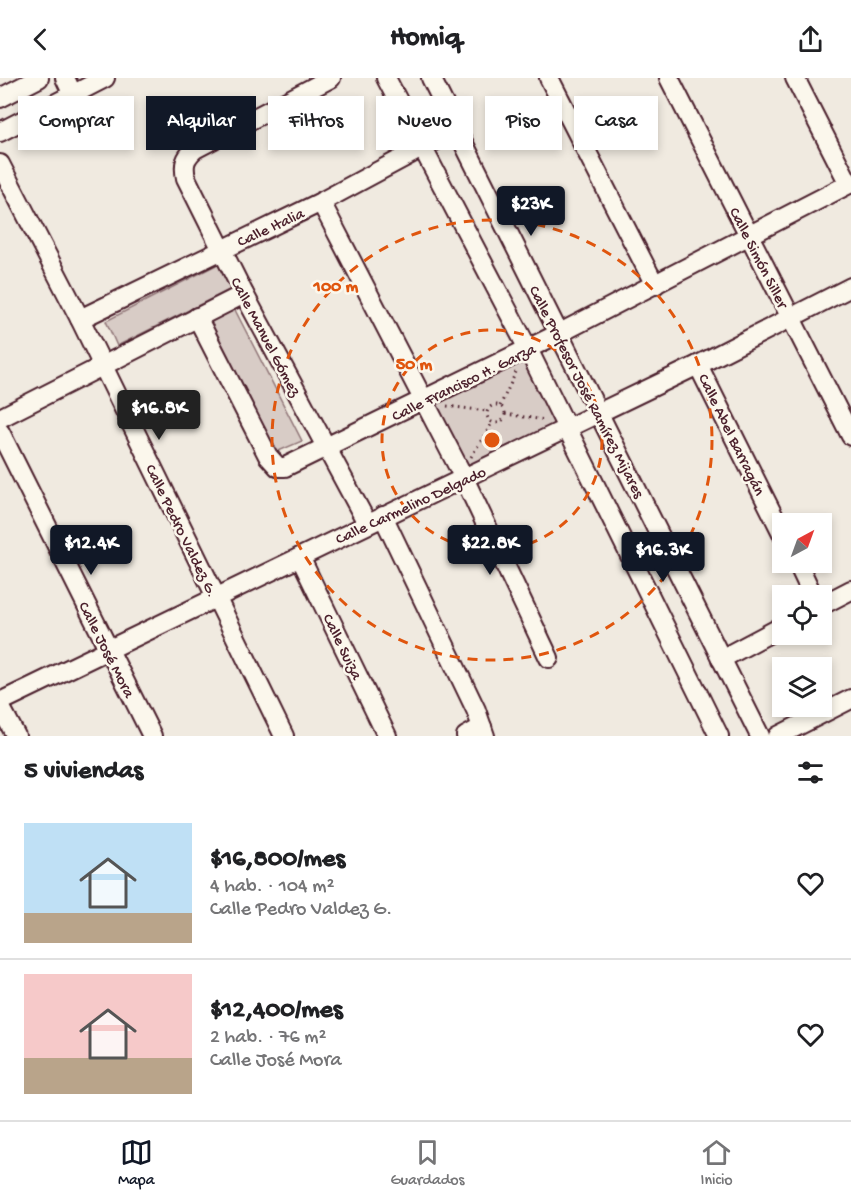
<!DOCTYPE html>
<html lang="es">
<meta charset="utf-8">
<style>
:root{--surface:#fff;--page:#f2f2f2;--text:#202124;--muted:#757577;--line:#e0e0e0;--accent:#111827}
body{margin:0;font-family:"Gochi Hand",sans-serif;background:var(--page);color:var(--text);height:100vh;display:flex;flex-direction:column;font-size:22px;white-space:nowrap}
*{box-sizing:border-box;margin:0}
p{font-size:20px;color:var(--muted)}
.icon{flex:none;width:33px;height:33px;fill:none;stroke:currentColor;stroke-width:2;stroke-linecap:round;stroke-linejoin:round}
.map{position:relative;height:658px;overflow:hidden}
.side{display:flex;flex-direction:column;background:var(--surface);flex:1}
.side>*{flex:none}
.hud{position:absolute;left:18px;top:18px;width:816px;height:54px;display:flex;gap:12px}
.needle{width:39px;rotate:41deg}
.fabs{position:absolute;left:772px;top:435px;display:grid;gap:12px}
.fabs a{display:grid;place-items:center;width:60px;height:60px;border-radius:0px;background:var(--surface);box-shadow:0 3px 9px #0003;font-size:30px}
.price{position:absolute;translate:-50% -51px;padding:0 14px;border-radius:6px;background:var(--accent);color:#fff;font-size:20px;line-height:39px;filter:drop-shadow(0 2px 3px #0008)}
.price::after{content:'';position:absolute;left:50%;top:36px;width:18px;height:14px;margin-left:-9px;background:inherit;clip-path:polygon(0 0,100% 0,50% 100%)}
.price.active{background:#222;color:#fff}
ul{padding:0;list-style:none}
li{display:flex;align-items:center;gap:18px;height:150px;padding:0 24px}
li+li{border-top:2px solid var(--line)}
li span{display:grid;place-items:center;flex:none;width:168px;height:120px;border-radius:0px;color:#555}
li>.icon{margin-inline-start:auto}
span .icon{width:72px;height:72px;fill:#fffc;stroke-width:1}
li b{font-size:26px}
h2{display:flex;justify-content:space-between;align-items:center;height:72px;padding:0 24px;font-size:26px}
.tag{padding:0 21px;border-radius:0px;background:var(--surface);box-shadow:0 3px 9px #0003;font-size:21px;line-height:54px}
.tag.active{background:var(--accent);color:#fff}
header{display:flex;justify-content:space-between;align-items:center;height:78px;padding:0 24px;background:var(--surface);font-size:27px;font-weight:700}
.menu{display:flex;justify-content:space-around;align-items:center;height:84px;border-top:2px solid var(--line);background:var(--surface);font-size:16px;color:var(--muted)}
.menu a{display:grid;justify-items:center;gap:3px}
.menu .active{color:var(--accent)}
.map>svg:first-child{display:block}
</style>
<header><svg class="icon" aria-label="back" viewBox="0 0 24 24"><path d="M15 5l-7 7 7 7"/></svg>Homiq<svg class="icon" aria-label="share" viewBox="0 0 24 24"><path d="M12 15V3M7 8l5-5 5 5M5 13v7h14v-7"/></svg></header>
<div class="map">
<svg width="851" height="658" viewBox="0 0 851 658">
<rect width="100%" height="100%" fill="#f0eae0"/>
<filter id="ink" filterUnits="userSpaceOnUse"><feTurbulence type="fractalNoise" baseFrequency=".0167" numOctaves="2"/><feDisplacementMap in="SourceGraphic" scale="12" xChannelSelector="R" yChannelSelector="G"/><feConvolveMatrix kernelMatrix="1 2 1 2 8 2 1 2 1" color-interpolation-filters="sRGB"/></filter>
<g filter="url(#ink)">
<g fill="#d8ccc6" stroke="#917678" stroke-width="1.5">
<polygon points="218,186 231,211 117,268 106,243"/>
<polygon points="234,230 302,363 274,375 208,241"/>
<polygon points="524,278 558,344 462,393 428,325"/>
</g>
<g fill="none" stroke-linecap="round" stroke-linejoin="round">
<defs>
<g id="minor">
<polyline points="65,0 73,17"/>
<path d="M331,0L195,71C185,80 183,86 186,100L244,216L367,445"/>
<polyline points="386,0 528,271 719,658"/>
<polyline points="431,0 760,658"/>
<polyline points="549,0 655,207"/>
<polyline points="669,0 851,358"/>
<polyline points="795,0 849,106"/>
<polyline points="0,20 39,0"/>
<polyline points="0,54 105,0"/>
<polyline points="0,86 80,241 284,658"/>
<polyline points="321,124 464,400 549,580"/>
<polyline points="197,239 268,378 278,389 285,389 560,255 851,105"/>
<polyline points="80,241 321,124 457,51"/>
<polyline points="698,287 783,457"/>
<polyline points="0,340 244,216"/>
<polyline points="0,354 152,658"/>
<polyline points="383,438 476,632 485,658"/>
<polyline points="300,479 387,658"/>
<polyline points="797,484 813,518"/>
<polyline points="822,527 851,512"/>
<polyline points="721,581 783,548"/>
<polyline points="0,624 698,287 851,209"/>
<polyline points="0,628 16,658"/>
<polyline points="466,658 482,649"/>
<polyline points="778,658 851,621"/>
</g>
</defs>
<use href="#minor" stroke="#4a1f2b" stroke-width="22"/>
<g stroke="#4a1f2b" stroke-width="3" stroke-dasharray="1.5 4.5" stroke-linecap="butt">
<circle cx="496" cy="336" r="9"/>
<polyline points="447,328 487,333"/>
<polyline points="500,328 516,294"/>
<polyline points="505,336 545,342"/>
<polyline points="471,379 492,345"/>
</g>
<use href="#minor" stroke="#fbf7ec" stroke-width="18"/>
</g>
</g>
<g fill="none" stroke="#e0560e" stroke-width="3" stroke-dasharray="10 8">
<circle cx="492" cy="362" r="110"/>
<circle cx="492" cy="362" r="220"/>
</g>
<g text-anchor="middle" stroke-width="5" stroke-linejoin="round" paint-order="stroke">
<g font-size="16" fill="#4a1f2b" stroke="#fbf7ec">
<text transform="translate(270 148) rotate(-25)" y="6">Calle Italia</text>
<text transform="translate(760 179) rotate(63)" y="6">Calle Simón Siller</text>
<text transform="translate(267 258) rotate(62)" y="6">Calle Manuel Gómez</text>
<text transform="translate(463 303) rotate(-26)" y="6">Calle Francisco H. Garza</text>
<text transform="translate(588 313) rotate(63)" y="6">Calle Profesor José Ramírez Mijares</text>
<text transform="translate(733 356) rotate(64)" y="6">Calle Abel Barragán</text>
<text transform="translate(410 426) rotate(-25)" y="6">Calle Carmelino Delgado</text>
<text transform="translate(183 452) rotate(64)" y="6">Calle Pedro Valdez G.</text>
<text transform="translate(344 568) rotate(64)" y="6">Calle Suiza</text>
<text transform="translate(108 571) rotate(63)" y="6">Calle José Mora</text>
</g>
</g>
<circle cx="492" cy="362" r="9" fill="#e0560e" stroke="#fbf7ec" stroke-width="3"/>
<g font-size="18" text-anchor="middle" font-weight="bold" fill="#e0560e" stroke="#fbf7ec" stroke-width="5" stroke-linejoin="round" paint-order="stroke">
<text x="336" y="213">100 m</text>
<text x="414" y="291">50 m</text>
</g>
</svg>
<div class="fabs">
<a><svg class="needle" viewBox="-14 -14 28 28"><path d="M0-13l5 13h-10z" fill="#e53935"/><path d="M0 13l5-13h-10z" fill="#757577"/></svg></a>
<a><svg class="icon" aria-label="locate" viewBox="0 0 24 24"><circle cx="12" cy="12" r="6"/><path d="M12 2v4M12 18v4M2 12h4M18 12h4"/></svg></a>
<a><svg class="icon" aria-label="layers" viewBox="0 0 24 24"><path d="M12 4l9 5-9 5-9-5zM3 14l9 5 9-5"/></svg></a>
</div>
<b class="price" style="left:531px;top:159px">$23K</b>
<b class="price active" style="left:159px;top:363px">$16.8K</b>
<b class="price" style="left:91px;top:498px">$12.4K</b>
<b class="price" style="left:490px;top:498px">$22.8K</b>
<b class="price" style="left:663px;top:505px">$16.3K</b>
<div class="hud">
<a class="tag">Comprar</a>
<a class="tag active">Alquilar</a>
<a class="tag">Filtros</a>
<a class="tag">Nuevo</a>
<a class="tag">Piso</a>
<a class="tag">Casa</a>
</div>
</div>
<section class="side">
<h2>5 viviendas<svg class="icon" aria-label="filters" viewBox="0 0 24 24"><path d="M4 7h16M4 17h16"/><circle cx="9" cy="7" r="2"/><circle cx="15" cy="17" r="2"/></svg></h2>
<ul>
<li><span style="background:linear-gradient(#bfe0f5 75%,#b9a48a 0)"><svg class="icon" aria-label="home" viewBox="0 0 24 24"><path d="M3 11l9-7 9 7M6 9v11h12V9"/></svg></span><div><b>$16,800/mes</b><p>4 hab. · 104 m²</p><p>Calle Pedro Valdez G.</p></div><svg class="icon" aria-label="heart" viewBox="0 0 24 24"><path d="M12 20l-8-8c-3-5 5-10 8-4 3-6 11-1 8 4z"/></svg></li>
<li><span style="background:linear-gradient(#f6c9c9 70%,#b9a48a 0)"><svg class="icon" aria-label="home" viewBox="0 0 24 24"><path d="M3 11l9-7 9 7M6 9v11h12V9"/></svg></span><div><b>$12,400/mes</b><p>2 hab. · 76 m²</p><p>Calle José Mora</p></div><svg class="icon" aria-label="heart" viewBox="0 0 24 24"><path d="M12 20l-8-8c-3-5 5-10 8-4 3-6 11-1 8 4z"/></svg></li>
</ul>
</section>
<nav class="menu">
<a class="active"><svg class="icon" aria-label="map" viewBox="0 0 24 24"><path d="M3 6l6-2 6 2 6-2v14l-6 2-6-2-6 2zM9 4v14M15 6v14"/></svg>Mapa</a>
<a><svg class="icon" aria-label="saved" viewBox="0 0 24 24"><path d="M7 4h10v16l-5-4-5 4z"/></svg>Guardados</a>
<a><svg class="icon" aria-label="home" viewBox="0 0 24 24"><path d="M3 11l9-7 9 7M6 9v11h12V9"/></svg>Inicio</a>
</nav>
